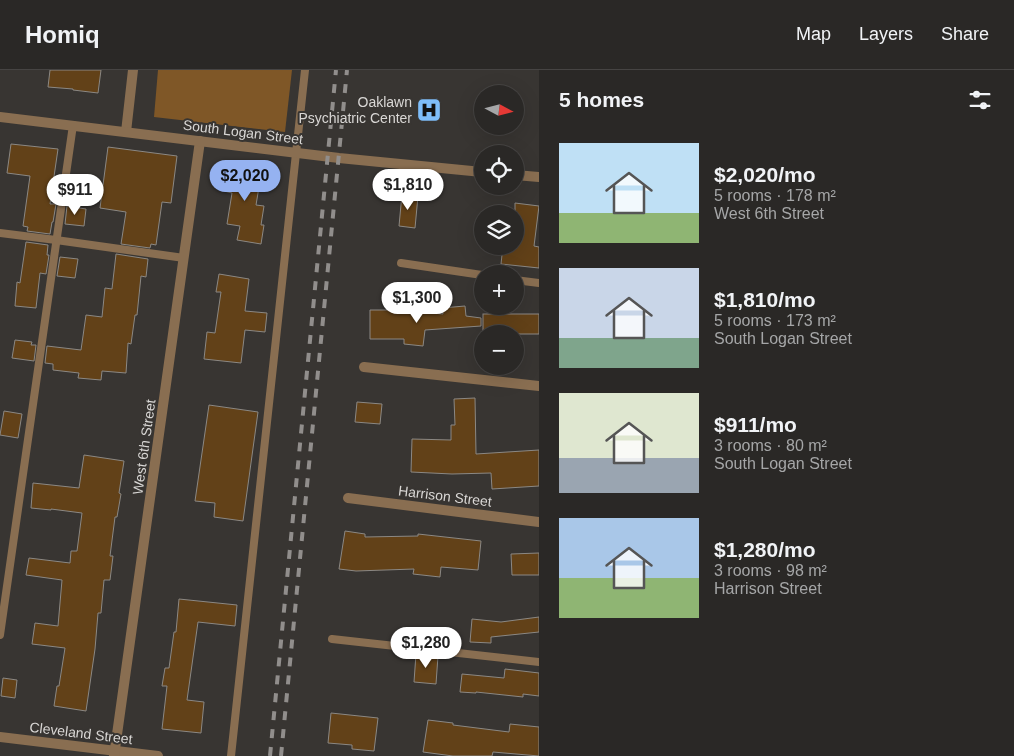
<!DOCTYPE html>
<meta charset="utf-8">
<style>
:root{--surface:#2a2826;--page:#32302e;--text:#f1f3f6;--muted:#a5a6a7;--line:#464443;--accent:#95b2f1}
body{margin:0;font-family:Arial,sans-serif;background:var(--page);color:var(--text);height:100vh;display:flex;flex-direction:column;font-size:19px;white-space:nowrap}
*{box-sizing:border-box;margin:0}
p{font-size:16px;color:var(--muted)}
.icon{flex:none;width:28px;height:28px;fill:none;stroke:currentColor;stroke-width:2;stroke-linecap:round;stroke-linejoin:round}
.map{position:relative;flex:1;overflow:hidden}
.drawer{display:flex;flex-direction:column;background:var(--surface);width:475px}
.drawer>*{flex:none}
.needle{width:32px;rotate:97deg}
.controls{position:absolute;left:474px;top:15px;display:grid;gap:10px}
.controls a{display:grid;place-items:center;width:50px;height:50px;border-radius:50%;background:var(--surface);box-shadow:0 5px 20px #0002,0 0 0 1px var(--line);font-size:25px}
.price{position:absolute;translate:-50% -42px;padding:0 11px;border-radius:18px;background:#fff;color:#222;font-size:16px;line-height:32px;filter:drop-shadow(0 1px 2px #0008)}
.price::after{content:'';position:absolute;left:50%;top:30px;width:15px;height:11px;margin-left:-8px;background:inherit;clip-path:polygon(0 0,100% 0,50% 100%)}
.price.on{background:var(--accent);color:#111}
ul{padding:0;list-style:none}
li{display:flex;align-items:center;gap:15px;height:125px;padding:0 20px}
li span{display:grid;place-items:center;flex:none;width:140px;height:100px;border-radius:0px;color:#555}
li>.icon{margin-inline-start:auto}
span .icon{width:60px;height:60px;fill:#fffc;stroke-width:1}
li b{font-size:21px}
h2{display:flex;justify-content:space-between;align-items:center;height:60px;padding:0 20px;font-size:21px}
header{display:flex;align-items:center;gap:30px;box-sizing:border-box;height:70px;padding:0 25px;background:var(--surface);border-bottom:1px solid var(--line)}
header strong{font-size:24px}
nav{display:flex;gap:28px;margin-inline-start:auto;font-size:18px}
main{display:flex;flex:1;min-height:0}
.map>svg:first-child{display:block}
</style>
<header>
<strong>Homiq</strong>
<nav><a>Map</a><a>Layers</a><a>Share</a></nav>
</header>
<main>
<div class="map">
<svg width="539" height="686" viewBox="0 0 539 686">
<rect width="100%" height="100%" fill="#383532"/>
<polygon fill="#7f5727" points="158,0 292,0 285,62 154,47"/>
<g fill="#624118" stroke="#8b8884">
<polygon points="50,0 101,0 98,23 73,20 73,19 48,17"/>
<polygon points="11,74 58,79 50,134 56,134 53,152 52,152 50,164 27,161 28,157 23,156 30,106 7,103"/>
<polygon points="108,77 177,86 171,133 162,132 156,175 151,174 150,178 121,174 126,142 100,138"/>
<polygon points="228,94 262,99 256,135 264,136 261,155 264,155 261,174 237,170 240,156 227,154 232,123 224,121"/>
<polygon points="402,124 418,126 415,158 399,156"/>
<polygon points="515,133 539,136 534,176 539,177 539,198 501,194 503,176 515,176"/>
<polygon points="67,136 86,139 84,156 65,154"/>
<polygon points="26,172 48,175 47,185 49,185 46,204 40,203 36,238 15,236 17,212 20,213"/>
<polygon points="116,184 148,189 146,207 141,206 137,245 135,245 131,274 128,273 126,303 102,301 101,310 78,308 79,303 53,300 53,294 45,293 47,276 81,280 86,245 102,247 105,218 112,219"/>
<polygon points="60,187 78,189 75,208 57,206"/>
<polygon points="219,204 249,209 245,241 267,243 265,262 245,260 241,293 204,289 207,262 215,263 221,222 216,222"/>
<polygon points="465,236 466,246 481,248 481,256 425,260 423,276 404,274 404,269 370,269 370,240 399,240 443,244 442,238"/>
<rect x="483" y="244" width="56" height="20"/>
<polygon points="15,270 32,272 31,275 36,275 34,291 12,288"/>
<polygon points="475,328 476,384 539,380 539,416 492,419 491,403 452,404 411,402 412,369 451,370 451,355 455,355 454,329"/>
<polygon points="357,332 382,334 380,354 355,352"/>
<polygon points="209,335 258,342 243,451 214,447 215,433 195,431"/>
<polygon points="4,341 22,344 18,368 0,365"/>
<polygon points="84,385 124,391 119,423 121,424 117,447 115,447 110,486 113,486 110,510 104,510 101,543 98,543 95,579 86,641 54,636 57,616 59,616 65,578 32,574 35,553 58,556 62,510 26,505 29,488 70,493 71,481 77,481 82,443 51,439 51,440 31,438 33,413 79,418"/>
<polygon points="345,461 365,464 365,467 418,466 418,464 481,471 478,500 441,497 440,507 413,504 414,499 356,501 339,499"/>
<polygon points="539,483 539,505 512,505 511,484"/>
<polygon points="179,529 237,535 235,556 198,552 187,630 204,632 201,663 162,659 167,616 162,616 165,598 169,598 174,562 176,562"/>
<polygon points="539,547 539,562 491,567 491,573 470,572 472,549 501,552"/>
<polygon points="416,584 438,586 436,614 414,612"/>
<polygon points="505,599 539,603 539,626 523,624 523,627 476,622 476,623 460,622 462,604 504,608"/>
<polygon points="3,608 17,610 15,628 1,626"/>
<polygon points="331,643 378,648 374,681 352,679 352,675 328,673"/>
<polygon points="428,650 453,653 453,655 509,662 510,654 539,657 539,686 493,682 492,686 453,686 423,682"/>
</g>
<g fill="none" stroke-linecap="round" stroke-linejoin="round">
<g stroke="#896e51" stroke-width="8">
<polyline points="0,163 56,170 184,188"/>
<polyline points="401,193 482,205"/>
<polyline points="515,210 539,213"/>
<polyline points="0,565 73,55"/>
<polyline points="332,569 539,592"/>
<polyline points="231,686 305,0"/>
</g>
<g stroke="#896e51" stroke-width="10">
<polyline points="126,62 133,0"/>
<polyline points="364,297 539,316"/>
<polyline points="348,428 539,452"/>
<polyline points="0,667 158,686"/>
<polyline points="114,686 200,71"/>
</g>
<g stroke="#896e51" stroke-width="10">
<polyline points="0,47 339,88 482,102"/>
<polyline points="515,105 539,107"/>
</g>
<g stroke="#918e8c" stroke-width="4" stroke-dasharray="9 9" stroke-linecap="butt">
<polyline points="270,686 336,0"/>
<polyline points="281,686 347,0"/>
</g>
</g>
<defs>
<symbol id="hospital-square" viewBox="-11 -11 22 22"><rect x="-9" y="-9" width="18" height="18" rx="4" fill="#7ebdf9" stroke="#383532"/><path d="M-5-5h3v3.5h4V-5h3V5h-3V1.5h-4V5h-3Z" fill="#111"/></symbol>
</defs>
<g fill-rule="evenodd">
<use href="#hospital-square" x="415" y="26" width="28" height="28"/>
</g>
<g text-anchor="middle" stroke-width="4" stroke-linejoin="round" paint-order="stroke">
<g font-size="14" fill="#d9d7d5" stroke="#383532" text-anchor="end">
<text x="412" y="37">Oaklawn<tspan x="412" dy="16">Psychiatric Center</tspan></text>
</g>
<g font-size="14" fill="#d9d7d5" stroke="#383532">
<text transform="translate(243 62) rotate(7)" y="5">South Logan Street</text>
<text transform="translate(144 377) rotate(-82)" y="5">West 6th Street</text>
<text transform="translate(445 426) rotate(7)" y="5">Harrison Street</text>
<text transform="translate(81 663) rotate(7)" y="5">Cleveland Street</text>
</g>
</g>
</svg>
<div class="controls">
<a><svg class="needle" viewBox="-14 -14 28 28"><path d="M0-13l5 13h-10z" fill="#e53935"/><path d="M0 13l5-13h-10z" fill="#a5a6a7"/></svg></a>
<a><svg class="icon" aria-label="locate" viewBox="0 0 24 24"><circle cx="12" cy="12" r="6"/><path d="M12 2v4M12 18v4M2 12h4M18 12h4"/></svg></a>
<a><svg class="icon" aria-label="layers" viewBox="0 0 24 24"><path d="M12 4l9 5-9 5-9-5zM3 14l9 5 9-5"/></svg></a>
<a>+</a>
<a>−</a>
</div>
<b class="price on" style="left:245px;top:132px">$2,020</b>
<b class="price" style="left:408px;top:141px">$1,810</b>
<b class="price" style="left:75px;top:146px">$911</b>
<b class="price" style="left:417px;top:254px">$1,300</b>
<b class="price" style="left:426px;top:599px">$1,280</b>
</div>
<section class="drawer">
<h2>5 homes<svg class="icon" aria-label="filters" viewBox="0 0 24 24"><path d="M4 7h16M4 17h16"/><circle cx="9" cy="7" r="2"/><circle cx="15" cy="17" r="2"/></svg></h2>
<ul>
<li><span style="background:linear-gradient(#bfe0f5 70%,#8fb573 0)"><svg class="icon" aria-label="home" viewBox="0 0 24 24"><path d="M3 11l9-7 9 7M6 9v11h12V9"/></svg></span><div><b>$2,020/mo</b><p>5 rooms · 178 m²</p><p>West 6th Street</p></div></li>
<li><span style="background:linear-gradient(#c9d6e8 70%,#7fa58c 0)"><svg class="icon" aria-label="home" viewBox="0 0 24 24"><path d="M3 11l9-7 9 7M6 9v11h12V9"/></svg></span><div><b>$1,810/mo</b><p>5 rooms · 173 m²</p><p>South Logan Street</p></div></li>
<li><span style="background:linear-gradient(#dfe7d0 65%,#9aa5b1 0)"><svg class="icon" aria-label="home" viewBox="0 0 24 24"><path d="M3 11l9-7 9 7M6 9v11h12V9"/></svg></span><div><b>$911/mo</b><p>3 rooms · 80 m²</p><p>South Logan Street</p></div></li>
<li><span style="background:linear-gradient(#a9c7e8 60%,#8fb573 0)"><svg class="icon" aria-label="home" viewBox="0 0 24 24"><path d="M3 11l9-7 9 7M6 9v11h12V9"/></svg></span><div><b>$1,280/mo</b><p>3 rooms · 98 m²</p><p>Harrison Street</p></div></li>
</ul>
</section>
</main>
